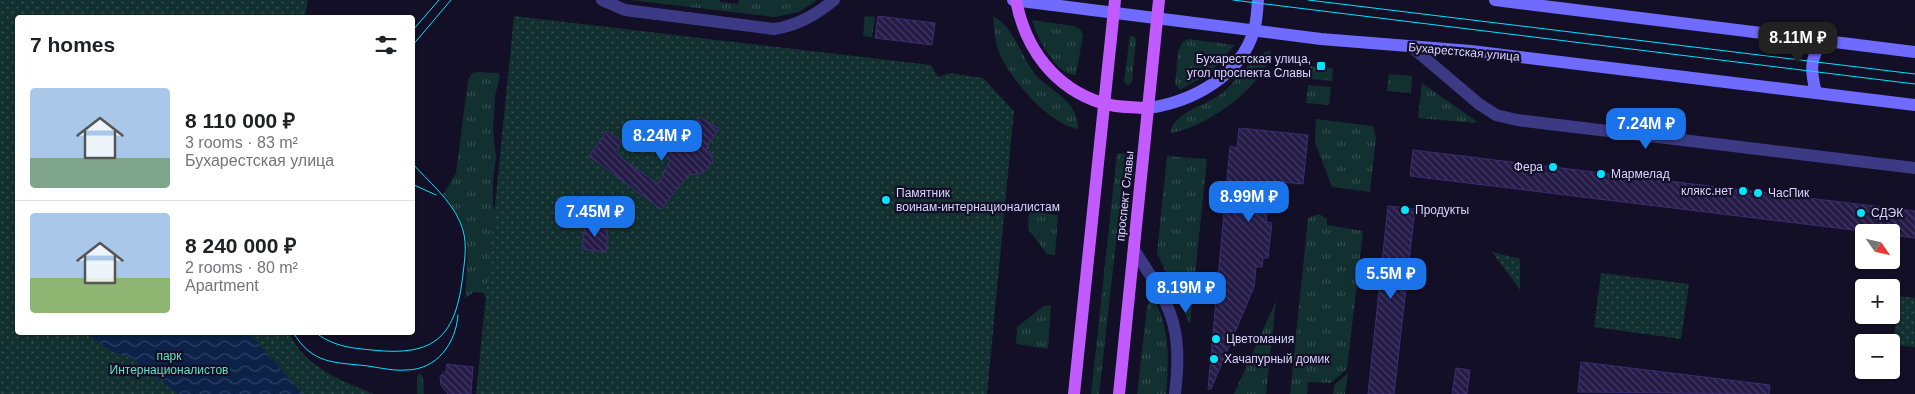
<!DOCTYPE html>
<meta charset="utf-8">
<style>
:root{--surface:#fff;--page:#f6f6f6;--text:#202124;--muted:#757577;--line:#e0e0e0;--accent:#1a73e8}
body{margin:0;font-family:Helvetica,sans-serif;background:var(--page);color:var(--text);height:100vh;display:flex;flex-direction:column;font-size:19px;white-space:nowrap}
*{box-sizing:border-box;margin:0}
p{font-size:16px;color:var(--muted)}
.icon{flex:none;width:28px;height:28px;fill:none;stroke:currentColor;stroke-width:2;stroke-linecap:round;stroke-linejoin:round}
.map{position:relative;flex:1;overflow:hidden}
.drawer{position:absolute;left:15px;top:15px;width:400px;height:320px;display:flex;flex-direction:column;background:var(--surface);border-radius:5px;box-shadow:0 1px 4px #0004}
.drawer>*{flex:none}
.needle{width:32px;rotate:124deg}
.fabs{position:absolute;left:1855px;top:224px;display:grid;gap:10px}
.fabs a{display:grid;place-items:center;width:45px;height:45px;border-radius:5px;background:var(--surface);box-shadow:0 1px 4px #0004;font-size:25px}
.price{position:absolute;translate:-50% -42px;padding:0 11px;border-radius:10px;background:var(--accent);color:#fff;font-size:16px;line-height:32px;filter:drop-shadow(0 1px 2px #0008)}
.price::after{content:'';position:absolute;left:50%;top:30px;width:15px;height:11px;margin-left:-8px;background:inherit;clip-path:polygon(0 0,100% 0,50% 100%)}
.price.selected{background:#222;color:#fff}
ul{padding:0;list-style:none}
li{display:flex;align-items:center;gap:15px;height:125px;padding:0 15px}
li+li{border-top:1px solid var(--line)}
li span{display:grid;place-items:center;flex:none;width:140px;height:100px;border-radius:5px;color:#555}
li>.icon{margin-inline-start:auto}
span .icon{width:60px;height:60px;fill:#fffc;stroke-width:1}
li b{font-size:21px}
h2{display:flex;justify-content:space-between;align-items:center;height:60px;padding:0 15px;font-size:21px}
.map>svg:first-child{display:block}
</style>
<div class="map">
<svg width="1915" height="394" viewBox="0 0 1915 394">
<defs>
<pattern id="grass-tufts" width="24" height="20" patternUnits="userSpaceOnUse" patternTransform="scale(1.25)"><rect width="24" height="20" fill="#12302f"/><path d="M3 7l-1-3M5 7V3M7 7l1-3M15 17l-1-3M17 17v-4M19 17l1-3" fill="none" stroke="#344d4e"/></pattern>
<pattern id="park-dots" width="8" height="8" patternUnits="userSpaceOnUse" patternTransform="scale(1.25)"><rect width="8" height="8" fill="#12302f"/><path d="M2 2h.1M6 6h.1" fill="none" stroke="#344d4e" stroke-width="1.8" stroke-linecap="round"/></pattern>
<pattern id="water-waves" width="16" height="10" patternUnits="userSpaceOnUse" patternTransform="scale(1.25)"><rect width="16" height="10" fill="#0c2248"/><path d="M0 5q4-4 8 0t8 0" fill="none" stroke="#2f4163"/></pattern>
<pattern id="building-back-hatch" width="6" height="6" patternUnits="userSpaceOnUse" patternTransform="scale(1.25)"><rect width="6" height="6" fill="#241b47"/><path d="M-1 5l2 2M0 0l6 6M5-1l2 2" fill="none" stroke="#433b63"/></pattern>
</defs>
<rect width="100%" height="100%" fill="#130f26"/>
<g fill="url(#grass-tufts)">
<polygon points="630,0 720,0 720,2 738,4 739,0 817,0 799,12 775,17"/>
<polygon points="865,16 875,17 872,37 863,36"/>
<path d="M993,16C1014,27 1020,55 1035,74C1046,87 1063,94 1072,108C1076,114 1078,122 1078,129C1049,124 1014,83 1001,57C995,45 994,29 993,16Z"/>
<path d="M1032,20L1074,26L1080,29L1083,35L1076,75C1057,77 1036,36 1032,20Z"/>
<polygon points="1130,36 1134,36 1136,39 1132,82 1129,85 1126,84 1124,81"/>
<polygon points="1188,39 1235,45 1210,73 1180,90 1175,84 1178,52 1182,42"/>
<path d="M1271,50C1267,86 1203,129 1170,133C1175,111 1205,106 1221,94C1238,81 1250,56 1271,50Z"/>
<polygon points="1310,66 1333,68 1332,81 1309,79"/>
<path d="M477,72L498,73L500,76L495,96L493,129L496,157L493,180V207L501,210L482,394L488,301L483,293L474,292L465,298C467,251 475,233 443,195L456,173L468,80L472,73Z"/>
<polygon points="1389,74 1412,76 1411,93 1387,91"/>
<polygon points="1422,83 1476,121 1475,123 1418,118"/>
<polygon points="1308,85 1331,87 1329,105 1306,103"/>
<polygon points="1316,119 1373,126 1376,138 1370,192 1332,187 1315,143"/>
<polygon points="1117,153 1126,154 1099,394 1091,394"/>
<polygon points="1167,156 1207,159 1190,324 1157,253"/>
<polygon points="1029,211 1058,215 1055,255 1047,254 1028,229"/>
<polygon points="1319,214 1327,219 1327,225 1363,231 1347,369 1331,383 1308,382 1307,394 1290,394 1308,218"/>
<polygon points="1276,301 1266,394 1234,394"/>
<path d="M1149,302L1156,303C1170,334 1169,361 1166,394H1137L1147,306Z"/>
<polygon points="1045,305 1051,306 1048,349 1016,344 1017,327"/>
<polygon points="420,373 423,378 424,394 417,394 417,377"/>
<polygon points="1348,373 1345,394 1333,394 1334,385"/>
</g>
<g fill="url(#park-dots)">
<path d="M0,0H308L305,17L18,18V332L289,333C306,368 340,380 374,394H0Z"/>
<polygon points="514,16 931,65 938,77 950,73 983,78 1014,111 987,394 476,394"/>
<polygon points="1492,252 1520,259 1520,290"/>
<polygon points="1601,273 1689,284 1681,339 1594,327"/>
<polygon points="1899,296 1915,298 1915,347 1893,345"/>
</g>
<polygon fill="url(#water-waves)" points="86,333 249,333 303,394 178,394 132,358 111,351"/>
<g fill="url(#building-back-hatch)" stroke="#3b2d73">
<polygon points="878,16 935,23 932,45 875,38"/>
<polygon points="700,117 719,129 706,148 712,154 712,162 706,170 698,174 688,175 661,209 589,156 607,131 622,142 615,152 622,157 621,158 658,184 670,161 664,151 665,143 672,134 682,131 688,134"/>
<polygon points="1239,128 1308,135 1303,184 1282,182 1269,194 1266,222 1272,223 1268,258 1263,258 1262,267 1256,267 1254,287 1211,389 1208,389 1230,146 1237,148"/>
<polygon points="1413,150 1915,211 1915,238 1891,235 1891,232 1870,232 1410,176"/>
<polygon points="1388,206 1415,209 1394,394 1368,394"/>
<polygon points="585,225 608,227 606,252 582,249"/>
<polygon points="1581,362 1770,385 1769,394 1578,392"/>
<polygon points="447,364 473,367 471,394 448,394 441,385 440,376 446,371"/>
<polygon points="1456,368 1470,370 1467,394 1452,394"/>
</g>
<g fill="none" stroke-linecap="round" stroke-linejoin="round">
<g stroke="#3d3a85" stroke-width="12">
<path d="M602,0L625,10L774,29C797,26 816,15 834,0"/>
<polyline points="1413,48 1479,104 1496,115 1517,120 1915,168"/>
<path d="M1134,250C1171,306 1183,325 1175,394"/>
</g>
<g stroke="#6f6bff" stroke-width="12">
<polyline points="1013,0 1321,39 1471,51 1915,105"/>
<polyline points="1495,0 1915,52"/>
<path d="M1816,93C1811,73 1809,60 1822,41"/>
<path d="M1148,108C1192,102 1241,76 1254,30C1257,21 1257,10 1258,0"/>
</g>
<g stroke="#c25bff" stroke-width="12">
<path d="M1016,0C1025,48 1054,88 1102,103C1116,108 1134,107 1148,108"/>
<polyline points="1074,394 1115,0"/>
<polyline points="1119,394 1159,0"/>
</g>
<g stroke="#00e5ff" stroke-width="1">
<polyline points="1233,0 1915,84"/>
<polyline points="1308,0 1915,74"/>
<polyline points="412,31 439,0"/>
<polyline points="412,46 451,0"/>
<polyline points="412,184 436,195"/>
<path d="M293,332C312,365 335,362 368,366C381,368 394,371 406,370C437,370 456,343 458,315"/>
<path d="M315,332C332,346 350,348 372,350C436,357 456,336 463,274C465,257 468,239 460,222C451,200 428,181 412,163"/>
</g>
</g>
<g fill="#00e5ff" stroke="#130f26" stroke-width="2">
<rect x="1316" y="61" width="10" height="10" rx="2.5"/>
<circle cx="1553" cy="167" r="5"/>
<circle cx="1601" cy="174" r="5"/>
<circle cx="1743" cy="191" r="5"/>
<circle cx="1758" cy="193" r="5"/>
<circle cx="886" cy="200" r="5"/>
<circle cx="1405" cy="210" r="5"/>
<circle cx="1861" cy="213" r="5"/>
<circle cx="1216" cy="339" r="5"/>
<circle cx="1214" cy="359" r="5"/>
</g>
<g text-anchor="middle" stroke-width="4.5" stroke-linejoin="round" paint-order="stroke">
<g font-size="12" fill="#d9d4ff" stroke="#130f26">
<text transform="translate(1464 52) rotate(5)" y="4">Бухарестская улица</text>
<text transform="translate(1125 196) rotate(-84)" y="4">проспект Славы</text>
</g>
<g font-size="12" fill="#d9d4ff" stroke="#130f26" text-anchor="start">
<text x="1311" y="63" text-anchor="end">Бухарестская улица,<tspan x="1311" dy="14">угол проспекта Славы</tspan></text>
<text x="1543" y="171" text-anchor="end">Фера</text>
<text x="1611" y="178">Мармелад</text>
<text x="1733" y="195" text-anchor="end">клякс.нет</text>
<text x="896" y="197">Памятник<tspan x="896" dy="14">воинам-интернационалистам</tspan></text>
<text x="1768" y="197">ЧасПик</text>
<text x="1415" y="214">Продукты</text>
<text x="1871" y="217">СДЭК</text>
<text x="1226" y="343">Цветомания</text>
<text x="1224" y="363">Хачапурный домик</text>
</g>
<g font-size="12" fill="#5fe0c0" stroke="#130f26">
<text x="169" y="360">парк<tspan x="169" dy="14">Интернационалистов</tspan></text>
</g>
</g>
</svg>
<div class="fabs">
<a><svg class="needle" viewBox="-14 -14 28 28"><path d="M0-13l5 13h-10z" fill="#e53935"/><path d="M0 13l5-13h-10z" fill="#757577"/></svg></a>
<a>+</a>
<a>−</a>
</div>
<b class="price selected" style="left:1798px;top:64px">8.11M ₽</b>
<b class="price" style="left:1646px;top:150px">7.24M ₽</b>
<b class="price" style="left:662px;top:162px">8.24M ₽</b>
<b class="price" style="left:1249px;top:223px">8.99M ₽</b>
<b class="price" style="left:595px;top:238px">7.45M ₽</b>
<b class="price" style="left:1391px;top:300px">5.5M ₽</b>
<b class="price" style="left:1186px;top:314px">8.19M ₽</b>
<section class="drawer">
<h2>7 homes<svg class="icon" aria-label="filters" viewBox="0 0 24 24"><path d="M4 7h16M4 17h16"/><circle cx="9" cy="7" r="2"/><circle cx="15" cy="17" r="2"/></svg></h2>
<ul>
<li><span style="background:linear-gradient(#a9c7e8 70%,#7fa58c 0)"><svg class="icon" aria-label="home" viewBox="0 0 24 24"><path d="M3 11l9-7 9 7M6 9v11h12V9"/></svg></span><div><b>8 110 000 ₽</b><p>3 rooms · 83 m²</p><p>Бухарестская улица</p></div></li>
<li><span style="background:linear-gradient(#a9c7e8 65%,#8fb573 0)"><svg class="icon" aria-label="home" viewBox="0 0 24 24"><path d="M3 11l9-7 9 7M6 9v11h12V9"/></svg></span><div><b>8 240 000 ₽</b><p>2 rooms · 80 m²</p><p>Apartment</p></div></li>
</ul>
</section>
</div>
